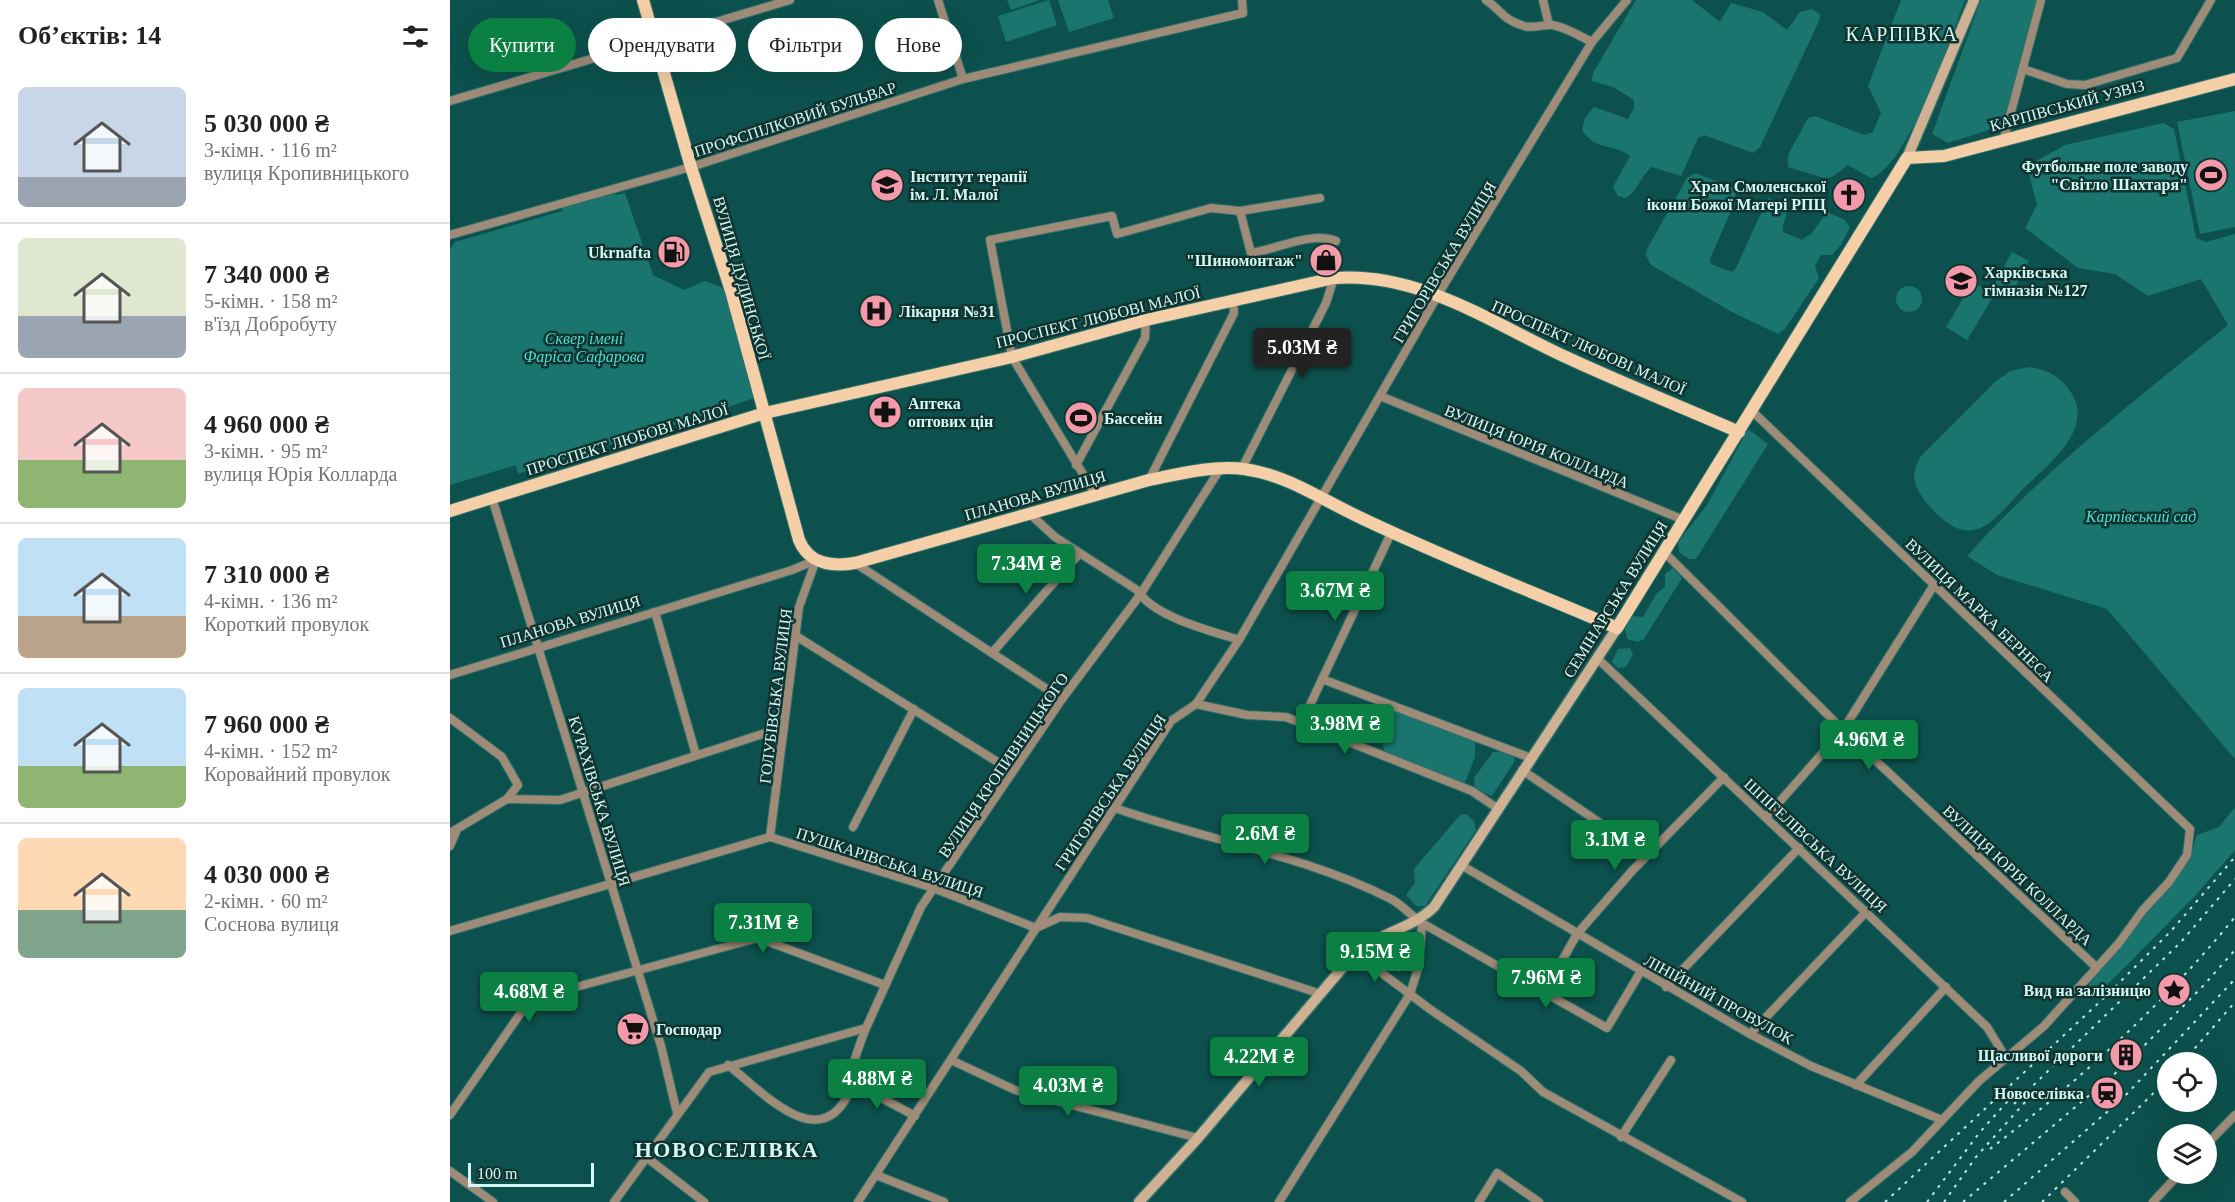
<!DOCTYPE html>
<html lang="uk">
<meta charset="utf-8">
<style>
:root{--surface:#fff;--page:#f6f6f6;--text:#222;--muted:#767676;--line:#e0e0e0;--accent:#0b8043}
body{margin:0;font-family:"Times New Roman",serif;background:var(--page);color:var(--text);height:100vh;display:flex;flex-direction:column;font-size:22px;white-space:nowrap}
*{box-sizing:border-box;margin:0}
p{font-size:20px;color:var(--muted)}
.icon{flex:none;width:33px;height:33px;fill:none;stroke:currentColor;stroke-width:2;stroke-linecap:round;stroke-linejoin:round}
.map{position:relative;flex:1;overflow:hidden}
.sheet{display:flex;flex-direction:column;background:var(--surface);width:450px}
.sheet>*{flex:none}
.top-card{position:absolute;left:18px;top:18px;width:570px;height:54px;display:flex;gap:12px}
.controls{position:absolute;left:1707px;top:1052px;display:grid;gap:12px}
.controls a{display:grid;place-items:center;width:60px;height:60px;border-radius:50%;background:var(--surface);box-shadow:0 6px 24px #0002;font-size:30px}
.scale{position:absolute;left:18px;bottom:15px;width:126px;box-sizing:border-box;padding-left:6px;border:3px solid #d1f8f4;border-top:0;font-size:16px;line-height:21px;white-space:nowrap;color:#d1f8f4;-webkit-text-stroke:4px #103330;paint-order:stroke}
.price{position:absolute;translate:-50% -51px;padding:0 14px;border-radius:6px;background:var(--accent);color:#fff;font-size:20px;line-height:39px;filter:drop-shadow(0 2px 3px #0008)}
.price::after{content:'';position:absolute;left:50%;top:36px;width:18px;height:14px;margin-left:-9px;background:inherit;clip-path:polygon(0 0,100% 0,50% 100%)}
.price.selected{background:#222;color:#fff}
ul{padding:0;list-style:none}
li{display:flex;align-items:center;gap:18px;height:150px;padding:0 18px}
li+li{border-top:2px solid var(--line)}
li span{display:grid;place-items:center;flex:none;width:168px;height:120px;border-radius:9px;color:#555}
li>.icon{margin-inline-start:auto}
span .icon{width:72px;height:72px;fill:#fffc;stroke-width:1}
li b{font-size:26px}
h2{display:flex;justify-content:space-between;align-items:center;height:72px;padding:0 18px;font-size:26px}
.pill{padding:0 21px;border-radius:27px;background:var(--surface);box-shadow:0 6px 24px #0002;font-size:21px;line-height:54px}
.pill.selected{background:var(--accent);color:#fff}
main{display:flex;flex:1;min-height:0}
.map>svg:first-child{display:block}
</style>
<main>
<section class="sheet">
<h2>Об’єктів: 14<svg class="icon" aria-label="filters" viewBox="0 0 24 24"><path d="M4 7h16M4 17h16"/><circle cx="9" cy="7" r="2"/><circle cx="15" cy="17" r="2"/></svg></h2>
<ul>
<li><span style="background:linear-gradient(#c9d6e8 75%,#9aa5b1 0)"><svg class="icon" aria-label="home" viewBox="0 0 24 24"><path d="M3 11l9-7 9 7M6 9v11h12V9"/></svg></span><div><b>5 030 000 ₴</b><p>3-кімн. · 116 m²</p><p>вулиця Кропивницького</p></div></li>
<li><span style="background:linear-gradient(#dfe7d0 65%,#9aa5b1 0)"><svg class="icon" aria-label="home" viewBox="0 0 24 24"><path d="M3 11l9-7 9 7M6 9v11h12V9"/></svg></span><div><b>7 340 000 ₴</b><p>5-кімн. · 158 m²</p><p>в'їзд Добробуту</p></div></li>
<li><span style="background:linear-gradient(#f6c9c9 60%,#8fb573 0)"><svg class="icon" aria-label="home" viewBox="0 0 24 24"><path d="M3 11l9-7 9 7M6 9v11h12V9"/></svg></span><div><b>4 960 000 ₴</b><p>3-кімн. · 95 m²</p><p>вулиця Юрія Колларда</p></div></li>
<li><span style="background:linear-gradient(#bfe0f5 65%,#b9a48a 0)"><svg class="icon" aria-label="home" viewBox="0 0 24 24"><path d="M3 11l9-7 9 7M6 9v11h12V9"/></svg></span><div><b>7 310 000 ₴</b><p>4-кімн. · 136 m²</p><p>Короткий провулок</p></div></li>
<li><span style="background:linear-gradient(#bfe0f5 65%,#8fb573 0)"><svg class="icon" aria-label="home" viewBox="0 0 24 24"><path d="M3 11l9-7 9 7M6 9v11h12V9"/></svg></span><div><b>7 960 000 ₴</b><p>4-кімн. · 152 m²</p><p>Коровайний провулок</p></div></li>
<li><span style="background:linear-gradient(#ffd9b3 60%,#7fa58c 0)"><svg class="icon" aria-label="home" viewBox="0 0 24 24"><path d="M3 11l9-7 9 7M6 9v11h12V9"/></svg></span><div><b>4 030 000 ₴</b><p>2-кімн. · 60 m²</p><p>Соснова вулиця</p></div></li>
</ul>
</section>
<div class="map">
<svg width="1785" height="1202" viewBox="0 0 1785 1202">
<rect width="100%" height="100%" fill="#0c514d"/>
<g fill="#1b756f">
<polygon points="557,0 590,0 561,10"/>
<polygon points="599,0 607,25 556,42 548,16"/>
<polygon points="608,0 658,0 664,18 619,32"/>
<path d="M1186,0H1242L1270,22L1281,3L1313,12L1337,30L1350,12L1362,9L1370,14L1369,21L1310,147L1303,153L1254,135L1248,138L1231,176L1202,167C1191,175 1187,193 1175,198L1168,196L1163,187L1180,156C1162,142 1146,152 1132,130L1135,118L1144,107L1178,119L1184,108V100L1163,87L1141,81L1144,71Z"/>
<path d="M1451,0H1515C1500,38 1458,167 1421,178L1398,165L1382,177L1374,178L1338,167V155L1358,118L1365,116L1414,135L1423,132L1431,113L1418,86Z"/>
<polygon points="1531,0 1587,0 1554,125 1498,143 1482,134"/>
<polygon points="1785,111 1785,227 1750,234 1727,122"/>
<path d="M1713,123L1724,129L1746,238L1756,242L1785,234V759L1657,609L1547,575L1517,556C1595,469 1688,398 1778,325L1751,279L1698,296L1665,274L1628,268L1575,228L1587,205L1577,166L1615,145Z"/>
<path d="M1245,173L1282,187L1286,192L1284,204L1260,259L1261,264L1282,272L1286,268L1318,198L1336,205C1339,215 1332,222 1333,232L1352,240L1362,233L1377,212L1395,220L1400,227L1391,245L1382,255H1371L1365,266L1369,278L1335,329L1328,334L1282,312L1201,265L1196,256L1197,249L1237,178Z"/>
<path d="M164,193L166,195L175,193L203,275L234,290L255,281L281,291L310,396C230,425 149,447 68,474L66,465L0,485V249L5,242L112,211L113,207Z"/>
<polygon points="1562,252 1579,261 1561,294 1544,285"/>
<polygon points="1523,282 1544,295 1517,340 1496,327"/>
<circle cx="1459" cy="299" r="13"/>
<path d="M1579,367C1597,370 1609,375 1620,391C1647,429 1596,466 1573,489C1560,502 1543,526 1524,530C1504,534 1487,515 1475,501C1463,485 1460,474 1471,456L1545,382L1560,371Z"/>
<polygon points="1298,429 1318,444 1246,559 1239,559 1229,552 1228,542 1257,505"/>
<polygon points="1223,568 1232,578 1194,639 1188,642 1177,639 1175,629 1182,616 1193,617 1206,594 1215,587 1215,574"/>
<polygon points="1180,648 1183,654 1176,667 1168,668 1162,662 1168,649"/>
<polygon points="936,706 1025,741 1025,757 1014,785 934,752 930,720"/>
<polygon points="1054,751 1065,758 1064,762 1042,796 1025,789 1024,778 1043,752"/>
<polygon points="1785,807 1785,850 1744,897 1660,982 1650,989 1639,986 1644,968 1741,854 1747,835 1769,827"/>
<polygon points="1016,814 1024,821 1026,830 975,906 966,906 956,895 965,883 964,869 1010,815"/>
</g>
<polygon fill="#2d75b4" points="638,407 641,409 641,419 637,426 629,425 619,416 623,409 625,413 630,408 635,410"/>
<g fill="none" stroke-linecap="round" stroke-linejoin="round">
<defs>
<g id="street">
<polyline points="488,0 513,79"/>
<path d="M1036,0C1051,10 1053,20 1074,26C1084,29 1093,24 1102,25C1116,27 1129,36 1142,42"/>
<polyline points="1093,0 1099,25"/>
<polyline points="1573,69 1617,84 1635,85 1727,58 1761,0"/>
<polyline points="0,101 340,0"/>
<polyline points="1554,138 1591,0"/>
<path d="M790,211L801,253C828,249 861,231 886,241"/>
<polyline points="0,235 241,167 513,79 793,13 792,0"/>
<polyline points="930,396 1234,520"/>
<polyline points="1302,411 1740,829 1737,855 1719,882 1693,910 1669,943 1594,1026 1529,1081 1462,1152 1400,1202"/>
<polyline points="626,465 695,338 696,320"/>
<polyline points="792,468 876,303 884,278"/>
<polyline points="699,480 784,313 783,300"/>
<polyline points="645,494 562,357 540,240 662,216 667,234 761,208 790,211 870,198"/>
<polyline points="42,498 211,1046 227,1113"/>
<path d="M580,514L605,537L687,590C704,617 758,630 789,640"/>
<polyline points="1214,552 1393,730 1646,967"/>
<polyline points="405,563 612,699"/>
<polyline points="205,612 246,755"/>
<polyline points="346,636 562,771"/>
<polyline points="542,653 629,554"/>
<polyline points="1148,659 1537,1027 1556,1058"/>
<polyline points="0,675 342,570 366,560"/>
<polyline points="872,679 1081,758"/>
<polyline points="746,704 797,715 836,717 1022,791 1047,808"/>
<polyline points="0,718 52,757 68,785 57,799"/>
<polyline points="851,724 942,531"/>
<polyline points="1072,770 1197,855"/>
<path d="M665,808C756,840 853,855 939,898C952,904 961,916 972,923L969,965L960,994L829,1202"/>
<polyline points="1316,817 1393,730 1484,585"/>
<polyline points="403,827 464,709"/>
<polyline points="0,833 57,799 110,800 334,727"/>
<polyline points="320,837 349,607 366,560"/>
<polyline points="0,846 6,832"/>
<polyline points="1011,865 1300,1034 1361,1066 1492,1120"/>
<polyline points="972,923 1157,1028 1191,971"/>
<polyline points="0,931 320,837 483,888 586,928 610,917 637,918 868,993"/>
<polyline points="905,953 981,1010 1071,1071 1093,1092 1292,1202"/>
<polyline points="1216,987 1349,848"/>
<polyline points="1094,993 1127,934 1182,871 1274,777"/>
<polyline points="1300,1034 1417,911"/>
<polyline points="501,1060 565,1090 748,1138"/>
<path d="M278,1065C311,1090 367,1155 398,1095C404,1084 402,1071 405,1059C408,1049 412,1038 416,1028"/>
<polyline points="402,1082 465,1116"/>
<polyline points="1406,1085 1496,987"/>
<polyline points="0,1115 70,1014 81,1003 100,994 308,938 435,985"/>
<polyline points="1171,1137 1221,1060"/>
<polyline points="1756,1145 1785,1115"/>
<polyline points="196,1157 254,1202"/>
<polyline points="0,1171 43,1202"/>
<polyline points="426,1175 494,1202"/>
<polyline points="1615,1192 1625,1202"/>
<polyline points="164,1202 259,1072 416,1028 471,907 612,699 690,595 770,469"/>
<polyline points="408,1202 721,721 746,704 789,640 992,288 1142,42 1177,0"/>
<polyline points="1029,1202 1047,1173 1089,1202"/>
<polyline points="1703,1202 1730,1173"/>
</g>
<g id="secondary">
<polyline points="1457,158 1524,0"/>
<path d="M689,1202L748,1138L905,953C929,933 961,929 984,907L1167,628"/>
</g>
<g id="primary">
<path d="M193,0L241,167L281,291L349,540C359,564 381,567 405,563L699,480C729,474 763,465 794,469C837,475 869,498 907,516C992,557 1081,591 1167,628L1457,158L1494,156L1785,79"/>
<path d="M0,511L315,413L562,357L696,320L884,278C969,271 1043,324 1118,358C1174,384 1232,407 1289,432"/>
</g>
</defs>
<use href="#street" stroke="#2f6f6b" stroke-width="10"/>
<use href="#secondary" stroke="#2f6f6b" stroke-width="13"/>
<use href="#primary" stroke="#2f6f6b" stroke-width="14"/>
<use href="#street" stroke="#9e8b78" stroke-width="8"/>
<use href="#secondary" stroke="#cfb293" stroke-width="10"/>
<use href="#primary" stroke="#f5cfa7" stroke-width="12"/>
<g stroke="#bde7e3" stroke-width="2" stroke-dasharray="3 6" stroke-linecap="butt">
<polyline points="1682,1058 1754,985 1785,950"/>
<polyline points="1733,1062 1785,1002"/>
<polyline points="1564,1104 1731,942 1785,879"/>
<path d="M1540,1149C1630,1080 1713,1005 1785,917"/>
<polyline points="1435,1202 1655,997 1721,931 1785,857"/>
<polyline points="1477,1202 1530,1132 1566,1092"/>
<polyline points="1494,1202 1526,1157 1577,1100"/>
<polyline points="1513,1202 1675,1065"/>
<polyline points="1554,1202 1673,1098 1785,979"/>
<polyline points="1592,1202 1718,1079"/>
</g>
</g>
<defs>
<symbol id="stadium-disc" viewBox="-11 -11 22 22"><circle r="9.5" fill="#f39aaa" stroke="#103330"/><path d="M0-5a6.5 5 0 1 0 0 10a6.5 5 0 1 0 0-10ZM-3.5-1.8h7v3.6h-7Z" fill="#111"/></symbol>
<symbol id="university-disc" viewBox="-11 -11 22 22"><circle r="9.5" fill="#f39aaa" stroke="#103330"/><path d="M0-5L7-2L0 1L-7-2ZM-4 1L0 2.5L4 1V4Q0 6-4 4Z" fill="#111"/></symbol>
<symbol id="church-disc" viewBox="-11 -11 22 22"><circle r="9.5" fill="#f39aaa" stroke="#103330"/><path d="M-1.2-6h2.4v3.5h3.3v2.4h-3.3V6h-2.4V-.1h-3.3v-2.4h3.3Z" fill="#111"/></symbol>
<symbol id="fuel-disc" viewBox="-11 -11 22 22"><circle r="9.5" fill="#f39aaa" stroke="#103330"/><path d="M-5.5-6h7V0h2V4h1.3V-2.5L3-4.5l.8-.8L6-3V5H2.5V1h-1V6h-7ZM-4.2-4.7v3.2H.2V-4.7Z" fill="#111"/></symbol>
<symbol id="shop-disc" viewBox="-11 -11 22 22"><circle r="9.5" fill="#f39aaa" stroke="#103330"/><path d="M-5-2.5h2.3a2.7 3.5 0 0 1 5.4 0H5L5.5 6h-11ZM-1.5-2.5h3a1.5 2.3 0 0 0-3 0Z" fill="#111"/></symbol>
<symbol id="school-disc" viewBox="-11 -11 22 22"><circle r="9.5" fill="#f39aaa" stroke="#103330"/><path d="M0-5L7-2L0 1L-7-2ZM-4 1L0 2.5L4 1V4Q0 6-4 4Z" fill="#111"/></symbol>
<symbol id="hospital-disc" viewBox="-11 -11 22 22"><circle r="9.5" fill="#f39aaa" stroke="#103330"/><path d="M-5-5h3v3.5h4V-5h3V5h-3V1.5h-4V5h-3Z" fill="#111"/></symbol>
<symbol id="pharmacy-disc" viewBox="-11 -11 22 22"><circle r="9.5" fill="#f39aaa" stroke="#103330"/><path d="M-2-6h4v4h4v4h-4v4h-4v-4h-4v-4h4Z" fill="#111"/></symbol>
<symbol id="sight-disc" viewBox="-11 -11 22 22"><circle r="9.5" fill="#f39aaa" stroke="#103330"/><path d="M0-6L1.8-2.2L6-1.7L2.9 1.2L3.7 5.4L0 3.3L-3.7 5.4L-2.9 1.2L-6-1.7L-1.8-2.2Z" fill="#111"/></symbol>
<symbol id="supermarket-disc" viewBox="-11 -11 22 22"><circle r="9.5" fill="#f39aaa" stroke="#103330"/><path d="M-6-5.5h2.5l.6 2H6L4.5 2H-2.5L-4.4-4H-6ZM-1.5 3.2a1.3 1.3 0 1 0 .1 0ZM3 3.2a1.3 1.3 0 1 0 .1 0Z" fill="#111"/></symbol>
<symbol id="building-disc" viewBox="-11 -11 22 22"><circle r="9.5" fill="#f39aaa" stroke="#103330"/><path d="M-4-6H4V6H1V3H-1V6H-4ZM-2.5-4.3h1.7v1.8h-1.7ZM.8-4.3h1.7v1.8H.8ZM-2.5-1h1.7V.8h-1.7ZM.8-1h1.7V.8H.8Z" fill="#111"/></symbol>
<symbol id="station-disc" viewBox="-11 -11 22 22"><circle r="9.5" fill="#f39aaa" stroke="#103330"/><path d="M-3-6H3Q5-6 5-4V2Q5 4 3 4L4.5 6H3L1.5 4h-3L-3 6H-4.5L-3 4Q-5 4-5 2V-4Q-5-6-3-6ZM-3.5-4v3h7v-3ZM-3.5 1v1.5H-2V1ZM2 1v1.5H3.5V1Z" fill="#111"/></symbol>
</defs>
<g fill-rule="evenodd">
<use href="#stadium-disc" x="1742" y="156" width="38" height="38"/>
<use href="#university-disc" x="418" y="166" width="38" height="38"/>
<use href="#church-disc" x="1380" y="176" width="38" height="38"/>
<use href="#fuel-disc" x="205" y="233" width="38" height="38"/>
<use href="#shop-disc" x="857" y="241" width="38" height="38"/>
<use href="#school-disc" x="1492" y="262" width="38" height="38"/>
<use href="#hospital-disc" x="407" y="292" width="38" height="38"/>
<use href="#pharmacy-disc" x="416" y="393" width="38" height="38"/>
<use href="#stadium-disc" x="612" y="399" width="38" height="38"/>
<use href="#sight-disc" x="1705" y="971" width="38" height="38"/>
<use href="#supermarket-disc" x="164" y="1010" width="38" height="38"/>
<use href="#building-disc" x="1657" y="1036" width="38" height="38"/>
<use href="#station-disc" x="1638" y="1074" width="38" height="38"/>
</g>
<g text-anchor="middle" stroke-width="5" stroke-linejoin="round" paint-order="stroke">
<g font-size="16" fill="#d1f8f4" stroke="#103330">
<text transform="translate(1617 105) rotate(-15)" y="6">КАРПІВСЬКИЙ УЗВІЗ</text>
<text transform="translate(345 119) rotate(-18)" y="6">ПРОФСПІЛКОВИЙ БУЛЬВАР</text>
<text transform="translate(994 262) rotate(-59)" y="6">ГРИГОРІВСЬКА ВУЛИЦЯ</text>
<text transform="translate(292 278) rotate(74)" y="6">ВУЛИЦЯ ДУДИНСЬКОЇ</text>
<text transform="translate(648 317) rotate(-14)" y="6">ПРОСПЕКТ ЛЮБОВІ МАЛОЇ</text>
<text transform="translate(1139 347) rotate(24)" y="6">ПРОСПЕКТ ЛЮБОВІ МАЛОЇ</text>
<text transform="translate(177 439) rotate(-17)" y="6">ПРОСПЕКТ ЛЮБОВІ МАЛОЇ</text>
<text transform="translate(1087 446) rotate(22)" y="6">ВУЛИЦЯ ЮРІЯ КОЛЛАРДА</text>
<text transform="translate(585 495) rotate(-16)" y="6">ПЛАНОВА ВУЛИЦЯ</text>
<text transform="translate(1165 599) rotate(-58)" y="6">СЕМІНАРСЬКА ВУЛИЦЯ</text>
<text transform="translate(1530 610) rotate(44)" y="6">ВУЛИЦЯ МАРКА БЕРНЕСА</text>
<text transform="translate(120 621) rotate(-17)" y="6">ПЛАНОВА ВУЛИЦЯ</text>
<text transform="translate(325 696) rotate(-83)" y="6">ГОЛУБІВСЬКА ВУЛИЦЯ</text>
<text transform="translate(553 765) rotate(-56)" y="6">ВУЛИЦЯ КРОПИВНИЦЬКОГО</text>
<text transform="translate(660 792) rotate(-56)" y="6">ГРИГОРІВСЬКА ВУЛИЦЯ</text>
<text transform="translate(150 801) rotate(73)" y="6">КУРАХІВСЬКА ВУЛИЦЯ</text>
<text transform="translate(1366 845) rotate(43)" y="6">ШПІГЕЛІВСЬКА ВУЛИЦЯ</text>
<text transform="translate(440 862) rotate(18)" y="6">ПУШКАРІВСЬКА ВУЛИЦЯ</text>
<text transform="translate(1568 875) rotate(43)" y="6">ВУЛИЦЯ ЮРІЯ КОЛЛАРДА</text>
<text transform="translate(1269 999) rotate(29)" y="6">ЛІНІЙНИЙ ПРОВУЛОК</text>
</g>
<g font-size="16" font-weight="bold" fill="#d1f8f4" stroke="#103330" text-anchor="end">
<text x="1738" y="172">Футбольне поле заводу<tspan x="1738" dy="18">"Світло Шахтаря"</tspan></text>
<text x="460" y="182" text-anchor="start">Інститут терапії<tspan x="460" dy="18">ім. Л. Малої</tspan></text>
<text x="1376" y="192">Храм Смоленської<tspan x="1376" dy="18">ікони Божої Матері РПЦ</tspan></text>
<text x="201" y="258">Ukrnafta</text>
<text x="853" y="266">"Шиномонтаж"</text>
<text x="1534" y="278" text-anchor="start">Харківська<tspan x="1534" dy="18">гімназія №127</tspan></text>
<text x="449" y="317" text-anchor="start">Лікарня №31</text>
<text x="458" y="409" text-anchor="start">Аптека<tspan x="458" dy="18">оптових цін</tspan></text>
<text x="654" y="424" text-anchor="start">Бассейн</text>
<text x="1701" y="996">Вид на залізницю</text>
<text x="206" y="1035" text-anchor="start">Господар</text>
<text x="1653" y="1061">Щасливої дороги</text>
<text x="1634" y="1099">Новоселівка</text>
</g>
<g font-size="16" font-style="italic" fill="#4fddd3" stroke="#103330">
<text x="134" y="344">Сквер імені<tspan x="134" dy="18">Фаріса Сафарова</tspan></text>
<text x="1691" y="522">Карпівський сад</text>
</g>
<g font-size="20" letter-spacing="1.5" fill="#d1f8f4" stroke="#103330">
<text x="1452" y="41">КАРПІВКА</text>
</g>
<g font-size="22" font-weight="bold" letter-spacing="1.5" fill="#d1f8f4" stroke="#103330">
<text x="277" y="1157">НОВОСЕЛІВКА</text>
</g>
</g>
</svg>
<div class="controls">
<a><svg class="icon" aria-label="locate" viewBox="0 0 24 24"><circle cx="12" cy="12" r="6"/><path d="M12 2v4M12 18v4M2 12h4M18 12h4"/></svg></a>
<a><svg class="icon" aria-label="layers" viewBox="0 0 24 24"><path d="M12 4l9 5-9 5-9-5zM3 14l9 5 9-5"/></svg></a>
</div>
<div class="scale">100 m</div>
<b class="price selected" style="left:852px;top:379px">5.03M ₴</b>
<b class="price" style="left:576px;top:595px">7.34M ₴</b>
<b class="price" style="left:885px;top:622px">3.67M ₴</b>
<b class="price" style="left:895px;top:755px">3.98M ₴</b>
<b class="price" style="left:1419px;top:771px">4.96M ₴</b>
<b class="price" style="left:815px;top:865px">2.6M ₴</b>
<b class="price" style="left:1165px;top:871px">3.1M ₴</b>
<b class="price" style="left:313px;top:954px">7.31M ₴</b>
<b class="price" style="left:925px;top:983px">9.15M ₴</b>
<b class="price" style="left:1096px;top:1009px">7.96M ₴</b>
<b class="price" style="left:79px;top:1023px">4.68M ₴</b>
<b class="price" style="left:809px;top:1088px">4.22M ₴</b>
<b class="price" style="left:427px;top:1110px">4.88M ₴</b>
<b class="price" style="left:618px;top:1117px">4.03M ₴</b>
<div class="top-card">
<a class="pill selected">Купити</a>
<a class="pill">Орендувати</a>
<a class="pill">Фільтри</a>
<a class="pill">Нове</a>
</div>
</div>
</main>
